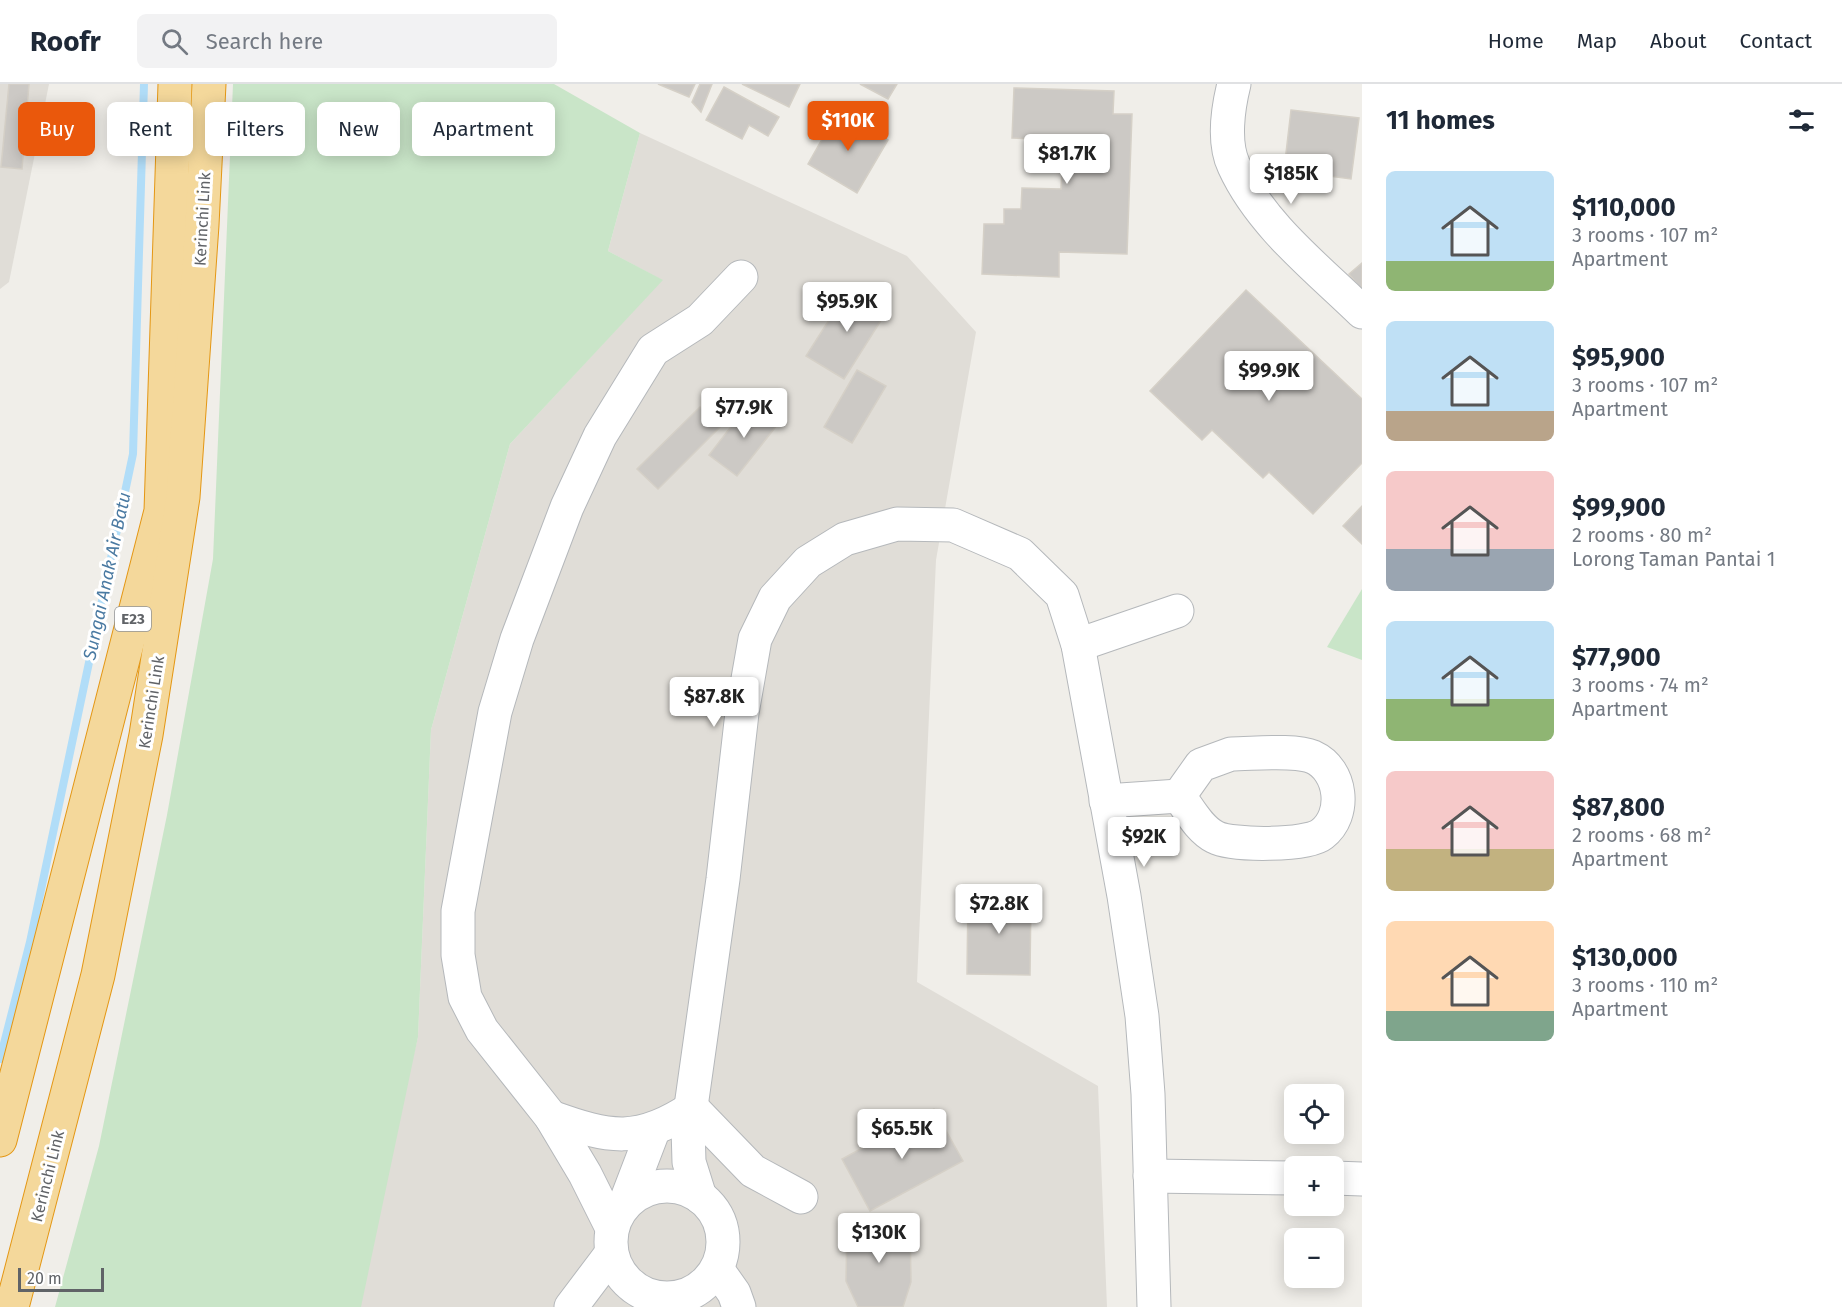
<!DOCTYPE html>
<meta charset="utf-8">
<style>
:root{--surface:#fff;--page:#f2f2f3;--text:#1f2937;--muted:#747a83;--line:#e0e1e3;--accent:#ea580c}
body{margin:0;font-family:"Fira Sans",sans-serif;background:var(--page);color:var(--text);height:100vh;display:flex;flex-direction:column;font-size:22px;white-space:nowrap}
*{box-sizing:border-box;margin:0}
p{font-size:20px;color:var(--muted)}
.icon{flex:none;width:33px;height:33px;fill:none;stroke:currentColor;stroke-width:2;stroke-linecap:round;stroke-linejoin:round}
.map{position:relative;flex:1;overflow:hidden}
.panel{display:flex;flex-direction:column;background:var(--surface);width:480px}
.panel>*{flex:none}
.top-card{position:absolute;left:18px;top:18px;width:570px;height:54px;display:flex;gap:12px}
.controls{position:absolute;left:1284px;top:1000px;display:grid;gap:12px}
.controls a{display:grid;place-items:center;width:60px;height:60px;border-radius:9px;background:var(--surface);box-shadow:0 3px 15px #0003;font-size:30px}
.scale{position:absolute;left:18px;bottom:15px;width:86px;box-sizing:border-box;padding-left:6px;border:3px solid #606367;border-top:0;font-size:16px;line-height:21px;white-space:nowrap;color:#606367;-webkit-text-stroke:4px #fff;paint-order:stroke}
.price{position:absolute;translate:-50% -51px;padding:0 14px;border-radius:6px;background:#fff;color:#222;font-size:20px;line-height:39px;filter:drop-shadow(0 2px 3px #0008)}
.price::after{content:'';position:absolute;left:50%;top:36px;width:18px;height:14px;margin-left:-9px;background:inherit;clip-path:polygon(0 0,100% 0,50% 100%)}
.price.on{background:var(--accent);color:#fff}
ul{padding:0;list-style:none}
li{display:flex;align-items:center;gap:18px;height:150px;padding:0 24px}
li span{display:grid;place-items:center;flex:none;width:168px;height:120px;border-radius:9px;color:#555}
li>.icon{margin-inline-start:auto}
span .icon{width:72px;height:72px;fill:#fffc;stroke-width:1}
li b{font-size:26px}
h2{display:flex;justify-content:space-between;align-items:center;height:72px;padding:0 24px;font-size:26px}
.chip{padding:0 21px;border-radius:9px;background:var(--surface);box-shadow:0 3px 15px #0003;font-size:21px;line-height:54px}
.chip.on{background:var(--accent);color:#fff}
header{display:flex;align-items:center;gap:36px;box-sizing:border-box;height:84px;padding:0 30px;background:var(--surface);border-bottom:2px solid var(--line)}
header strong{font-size:28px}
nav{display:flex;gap:33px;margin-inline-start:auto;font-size:21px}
.search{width:420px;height:54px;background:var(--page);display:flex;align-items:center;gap:15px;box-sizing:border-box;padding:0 21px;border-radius:9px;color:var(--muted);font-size:22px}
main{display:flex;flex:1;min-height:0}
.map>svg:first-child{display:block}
</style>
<header>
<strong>Roofr</strong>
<div class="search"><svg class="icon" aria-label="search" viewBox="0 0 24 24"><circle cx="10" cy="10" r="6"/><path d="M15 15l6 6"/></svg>Search here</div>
<nav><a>Home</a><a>Map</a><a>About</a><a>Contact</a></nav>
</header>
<main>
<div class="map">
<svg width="1362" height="1223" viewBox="0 0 1362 1223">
<rect width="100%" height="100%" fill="#f0eee9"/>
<g fill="#e0ddd7">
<polygon points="0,0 49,0 9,198 0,205"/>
<polygon points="640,49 907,172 976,248 936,476 917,898 1098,1002 1107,1223 352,1223 418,953 431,646 510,360 662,196 608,167"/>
</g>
<g fill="#c9e5c8">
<polygon points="233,0 554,0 640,49 608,167 663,196 510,360 431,646 418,953 361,1223 55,1223 99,1062 167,731 213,475"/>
<polygon points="1362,505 1362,576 1327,563"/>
</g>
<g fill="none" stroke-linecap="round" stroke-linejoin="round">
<polyline stroke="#b1ddf8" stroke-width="8" points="0,975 30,858 133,370 144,0"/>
</g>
<g fill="#ccc9c5" stroke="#d5d0c7" stroke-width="1.5">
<polygon points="9,0 29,0 22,85 1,83"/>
<polygon points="658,0 695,0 689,13"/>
<polygon points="700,0 712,0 701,28 692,18"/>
<polygon points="742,0 800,0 789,23"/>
<polygon points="860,0 897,0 888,15"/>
<polygon points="724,3 779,33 768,52 749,41 742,55 706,36"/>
<polygon points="1014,4 1114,7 1113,30 1132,30 1127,170 1059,168 1059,193 982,190 984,140 1004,140 1004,125 1021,125 1022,104 1061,105 1063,56 1012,54"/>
<polygon points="1291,26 1359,34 1351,95 1284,86"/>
<polygon points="838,27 888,56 857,109 808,80"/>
<polygon points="1362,179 1362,206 1349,190"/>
<polygon points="850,203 887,227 844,295 806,272"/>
<polygon points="1246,206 1362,315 1362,379 1313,430 1269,388 1263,394 1212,346 1202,356 1150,307"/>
<polygon points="857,286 886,302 852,359 824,343"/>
<polygon points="750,318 778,340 737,392 709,371"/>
<polygon points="700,323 720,343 658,405 637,385"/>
<polygon points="1362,422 1362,460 1343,442"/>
<polygon points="968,811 1031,811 1030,891 967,890"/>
<polygon points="934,1025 963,1077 870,1127 842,1075"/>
<polygon points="847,1140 910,1140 911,1198 903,1223 858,1223 846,1197"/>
</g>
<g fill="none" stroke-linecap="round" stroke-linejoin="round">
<defs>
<g id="minor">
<path d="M1234,0C1228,24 1223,59 1234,82C1261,141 1317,184 1362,228"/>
<polyline points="1078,561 1177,527"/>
<path d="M1231,670C1253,670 1294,665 1313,673C1342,686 1347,731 1322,750C1307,762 1232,762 1215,753C1199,745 1189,725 1179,712L1201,681Z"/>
<polyline points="1106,717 1179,712"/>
<polyline points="692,1024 753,1087 801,1113"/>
<path d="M551,1033C609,1054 639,1060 692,1024"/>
<polyline points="1150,1092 1294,1094"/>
<polyline points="1334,1094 1362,1095"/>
<circle cx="667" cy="1158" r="56"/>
<polyline points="700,1113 689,1078 688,1044 723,795 742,629 755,555 775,514 808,478 845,455 897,440 953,441 1020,470 1062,511 1078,561 1124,812 1142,932 1148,1010 1154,1223"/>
<polyline points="625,1120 653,1047"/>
<polyline points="612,1144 585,1090 551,1033 482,946 465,913 458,871 458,827 495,628 517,555 567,423 600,352 653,266 700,236 741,193"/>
<polyline points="717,1185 734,1209 739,1223"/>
<polyline points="571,1223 611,1170"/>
</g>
<g id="highway">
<polyline points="0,1056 161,427 175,0"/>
<polyline points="12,1223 98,891 146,651 183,413 202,141 209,0"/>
</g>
</defs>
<use href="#minor" stroke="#b5b8bb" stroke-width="35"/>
<use href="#highway" stroke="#e49714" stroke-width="35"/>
<use href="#minor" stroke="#fff" stroke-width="33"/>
<use href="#highway" stroke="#f4d89b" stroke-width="33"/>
</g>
<g text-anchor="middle" stroke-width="6" stroke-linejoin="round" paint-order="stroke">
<rect fill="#fff" stroke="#909295" stroke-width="1.5" x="115" y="523" width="36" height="24" rx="4.5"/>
<g font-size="15" font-weight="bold" fill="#606367">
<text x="133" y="540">E23</text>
</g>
<g font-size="16" fill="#606367" stroke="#fff">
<text transform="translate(202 135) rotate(-87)" y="6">Kerinchi Link</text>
<text transform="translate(151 618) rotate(-81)" y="6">Kerinchi Link</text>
<text transform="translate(47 1092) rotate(-76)" y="6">Kerinchi Link</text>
</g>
<g font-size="18" font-style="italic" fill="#4a7aa2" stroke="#fff">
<text transform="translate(107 492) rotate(-78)" y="6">Sungai Anak Air Batu</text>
</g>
</g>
</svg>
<div class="controls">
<a><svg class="icon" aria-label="locate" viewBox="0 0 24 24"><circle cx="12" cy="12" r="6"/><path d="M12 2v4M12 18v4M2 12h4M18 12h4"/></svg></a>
<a>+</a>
<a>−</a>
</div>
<div class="scale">20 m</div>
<b class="price on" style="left:848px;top:68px">$110K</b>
<b class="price" style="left:1067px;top:101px">$81.7K</b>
<b class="price" style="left:1291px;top:121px">$185K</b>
<b class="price" style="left:847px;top:249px">$95.9K</b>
<b class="price" style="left:1269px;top:318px">$99.9K</b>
<b class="price" style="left:744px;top:355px">$77.9K</b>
<b class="price" style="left:714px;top:644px">$87.8K</b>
<b class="price" style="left:1144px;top:784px">$92K</b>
<b class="price" style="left:999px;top:851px">$72.8K</b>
<b class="price" style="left:902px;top:1076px">$65.5K</b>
<b class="price" style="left:879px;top:1180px">$130K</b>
<div class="top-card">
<a class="chip on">Buy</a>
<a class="chip">Rent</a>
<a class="chip">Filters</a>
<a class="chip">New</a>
<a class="chip">Apartment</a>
</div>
</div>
<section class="panel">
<h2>11 homes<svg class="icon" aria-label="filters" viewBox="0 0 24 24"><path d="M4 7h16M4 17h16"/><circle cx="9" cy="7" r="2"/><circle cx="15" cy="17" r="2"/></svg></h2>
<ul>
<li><span style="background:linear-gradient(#bfe0f5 75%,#8fb573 0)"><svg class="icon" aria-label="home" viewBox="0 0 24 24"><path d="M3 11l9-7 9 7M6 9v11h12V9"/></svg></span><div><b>$110,000</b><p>3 rooms · 107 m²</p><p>Apartment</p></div></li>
<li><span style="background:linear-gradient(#bfe0f5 75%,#b9a48a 0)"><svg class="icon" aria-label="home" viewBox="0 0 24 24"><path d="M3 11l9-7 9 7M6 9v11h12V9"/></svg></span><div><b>$95,900</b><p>3 rooms · 107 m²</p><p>Apartment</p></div></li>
<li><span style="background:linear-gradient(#f6c9c9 65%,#9aa5b1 0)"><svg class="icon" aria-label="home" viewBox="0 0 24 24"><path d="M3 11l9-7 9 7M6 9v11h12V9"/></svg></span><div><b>$99,900</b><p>2 rooms · 80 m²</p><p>Lorong Taman Pantai 1</p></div></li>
<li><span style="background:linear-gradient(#bfe0f5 65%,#8fb573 0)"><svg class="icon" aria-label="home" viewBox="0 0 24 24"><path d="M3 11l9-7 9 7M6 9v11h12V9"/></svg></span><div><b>$77,900</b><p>3 rooms · 74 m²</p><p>Apartment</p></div></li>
<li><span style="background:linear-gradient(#f6c9c9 65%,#c2b280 0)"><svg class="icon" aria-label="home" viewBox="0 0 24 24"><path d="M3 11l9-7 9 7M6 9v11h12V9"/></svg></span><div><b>$87,800</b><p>2 rooms · 68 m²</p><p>Apartment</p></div></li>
<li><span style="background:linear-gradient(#ffd9b3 75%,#7fa58c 0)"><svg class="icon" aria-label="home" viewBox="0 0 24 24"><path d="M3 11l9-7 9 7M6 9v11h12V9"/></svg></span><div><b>$130,000</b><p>3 rooms · 110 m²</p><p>Apartment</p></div></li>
</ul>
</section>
</main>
